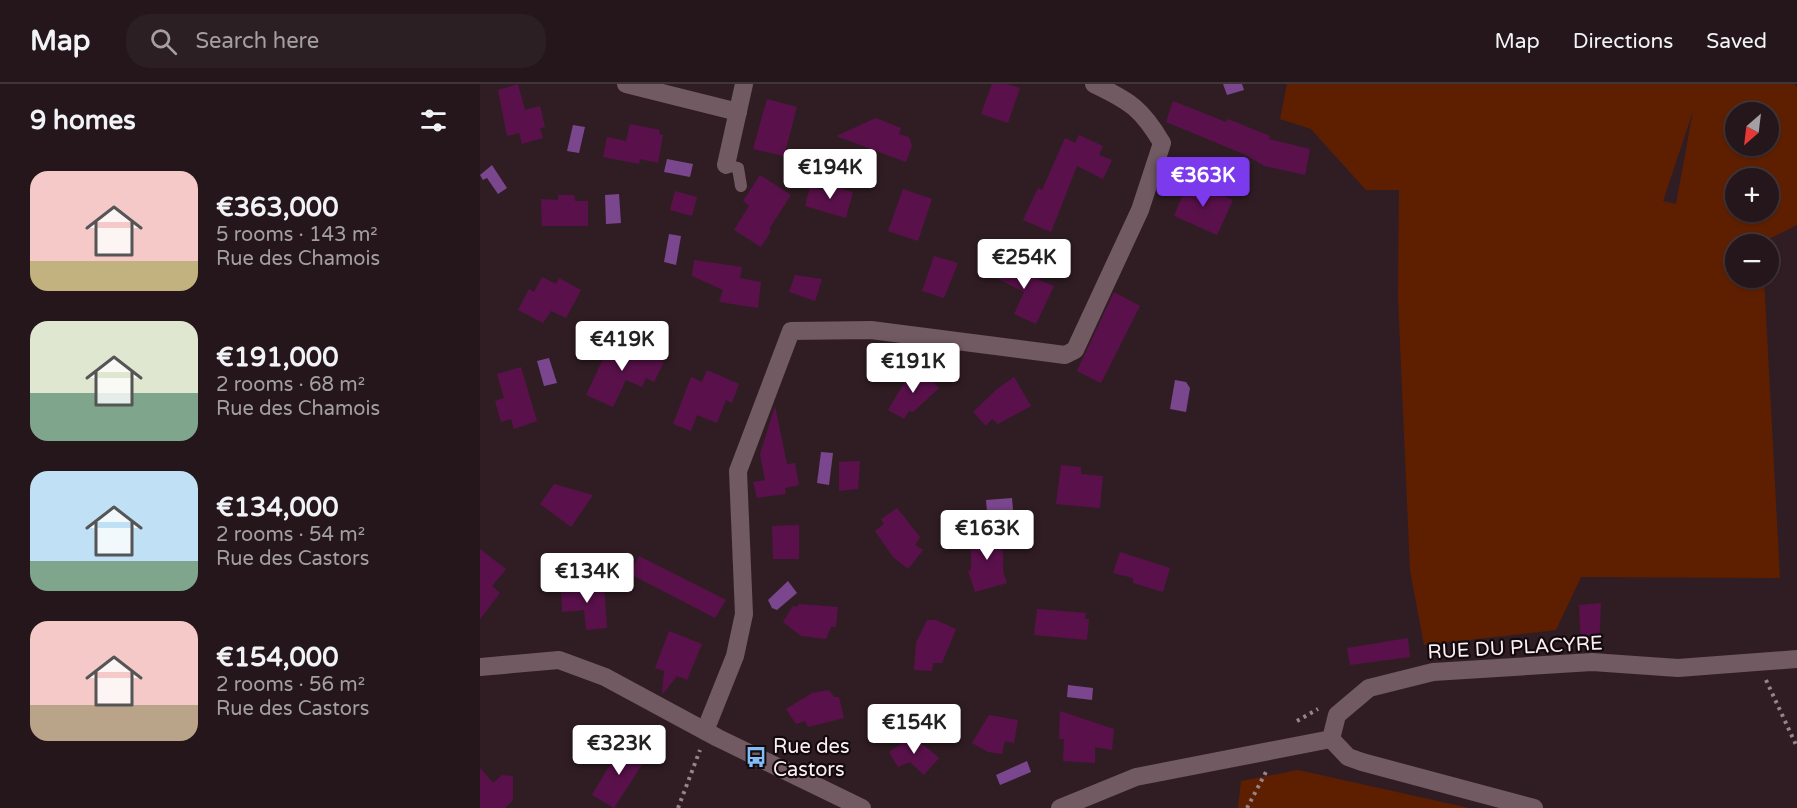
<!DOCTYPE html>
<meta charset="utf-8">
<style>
:root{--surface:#24161a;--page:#2c1f23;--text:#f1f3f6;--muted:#a39fa2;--line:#413539;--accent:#7c3aed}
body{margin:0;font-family:"Varela Round",sans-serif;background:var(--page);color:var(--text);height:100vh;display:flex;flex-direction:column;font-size:22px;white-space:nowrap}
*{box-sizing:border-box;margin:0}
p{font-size:20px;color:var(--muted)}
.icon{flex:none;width:33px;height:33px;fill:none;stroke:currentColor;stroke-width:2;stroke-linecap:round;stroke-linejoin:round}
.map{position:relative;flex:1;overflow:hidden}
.sheet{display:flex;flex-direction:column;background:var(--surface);width:480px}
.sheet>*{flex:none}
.needle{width:39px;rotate:208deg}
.controls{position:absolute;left:1245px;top:18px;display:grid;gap:12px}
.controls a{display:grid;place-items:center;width:54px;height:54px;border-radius:50%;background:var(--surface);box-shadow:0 2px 4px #0004,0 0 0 2px var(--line);font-size:30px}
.price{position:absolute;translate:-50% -51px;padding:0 14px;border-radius:6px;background:#fff;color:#222;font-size:20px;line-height:39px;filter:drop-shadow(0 2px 3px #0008)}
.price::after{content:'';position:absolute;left:50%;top:36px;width:18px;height:14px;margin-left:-9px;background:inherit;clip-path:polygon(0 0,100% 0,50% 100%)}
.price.on{background:var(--accent);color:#fff}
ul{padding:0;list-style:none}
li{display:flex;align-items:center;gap:18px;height:150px;padding:0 30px}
li span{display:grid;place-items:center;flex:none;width:168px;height:120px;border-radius:18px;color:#555}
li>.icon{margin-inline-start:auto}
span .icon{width:72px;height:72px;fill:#fffc;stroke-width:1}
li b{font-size:26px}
h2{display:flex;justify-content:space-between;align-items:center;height:72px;padding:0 30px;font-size:26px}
header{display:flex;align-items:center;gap:36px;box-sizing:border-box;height:84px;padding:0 30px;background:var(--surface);border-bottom:2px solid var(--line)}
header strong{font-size:28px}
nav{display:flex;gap:33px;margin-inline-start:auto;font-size:21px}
.search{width:420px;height:54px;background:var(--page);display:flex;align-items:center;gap:15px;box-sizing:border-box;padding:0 21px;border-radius:24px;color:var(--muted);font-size:22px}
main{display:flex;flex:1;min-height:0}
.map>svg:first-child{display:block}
</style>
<header>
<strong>Map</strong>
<div class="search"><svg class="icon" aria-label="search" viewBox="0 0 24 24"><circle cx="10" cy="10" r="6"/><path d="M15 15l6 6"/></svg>Search here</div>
<nav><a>Map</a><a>Directions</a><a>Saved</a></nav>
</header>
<main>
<section class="sheet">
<h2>9 homes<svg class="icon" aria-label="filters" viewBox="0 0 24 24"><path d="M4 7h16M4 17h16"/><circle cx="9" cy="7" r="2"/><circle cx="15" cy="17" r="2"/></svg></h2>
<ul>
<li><span style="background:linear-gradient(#f6c9c9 75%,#c2b280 0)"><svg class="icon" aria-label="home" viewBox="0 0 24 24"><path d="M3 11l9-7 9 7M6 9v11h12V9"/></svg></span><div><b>€363,000</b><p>5 rooms · 143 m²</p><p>Rue des Chamois</p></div></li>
<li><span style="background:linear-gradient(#dfe7d0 60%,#7fa58c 0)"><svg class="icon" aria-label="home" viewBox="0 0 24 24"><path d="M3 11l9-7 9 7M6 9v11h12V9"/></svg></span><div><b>€191,000</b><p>2 rooms · 68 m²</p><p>Rue des Chamois</p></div></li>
<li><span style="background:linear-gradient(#bfe0f5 75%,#7fa58c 0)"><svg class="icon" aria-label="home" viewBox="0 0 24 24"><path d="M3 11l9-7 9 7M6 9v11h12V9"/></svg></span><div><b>€134,000</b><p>2 rooms · 54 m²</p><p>Rue des Castors</p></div></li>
<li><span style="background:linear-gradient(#f6c9c9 70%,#b9a48a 0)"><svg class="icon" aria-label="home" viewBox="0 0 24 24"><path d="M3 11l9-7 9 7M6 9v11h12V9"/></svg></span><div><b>€154,000</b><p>2 rooms · 56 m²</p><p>Rue des Castors</p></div></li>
</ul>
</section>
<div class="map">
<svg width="1317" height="724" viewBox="0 0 1317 724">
<rect width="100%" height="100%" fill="#301d23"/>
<g fill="#5e1f00" fill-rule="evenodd">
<path d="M807,0H1314L1317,3V141L1283,158V160H1256V194H1284L1300,494L1101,493L1076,546L944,561L930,486L918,213L919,106H886L831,45L800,35ZM1213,27L1196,120L1183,117ZM1256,28H1288V62H1256ZM1256,94H1288V128H1256Z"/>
<polygon points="818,686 989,724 758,724 761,697"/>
</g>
<g fill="#7a478e">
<polygon points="743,0 762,0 764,6 747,11"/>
<polygon points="93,41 105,43 99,69 87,67"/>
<polygon points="187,75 213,80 210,93 184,88"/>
<polygon points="12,81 27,104 18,110 7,94 3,96 0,91"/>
<polygon points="139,110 141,139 126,140 125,111"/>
<polygon points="189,150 201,152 196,181 184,178"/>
<polygon points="69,274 77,299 64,302 57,277"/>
<polygon points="695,296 706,298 710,304 706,328 690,325"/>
<polygon points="341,368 353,369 349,401 337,399"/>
<polygon points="532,414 533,426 507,428 506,416"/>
<polygon points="308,497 317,509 297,526 292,524 288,516"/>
<polygon points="588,601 613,604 612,616 587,613"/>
<polygon points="547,677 551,688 520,701 516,691"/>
</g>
<g fill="#5a114b">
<polygon points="38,0 45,26 60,22 65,43 60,44 63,54 42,60 39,49 27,52 18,6"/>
<polygon points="512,0 527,0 540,4 528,39 501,30"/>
<polygon points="287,15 317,23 304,72 273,65"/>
<polygon points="693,17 746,38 748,35 790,52 789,55 830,65 825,91 784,82 766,71 686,38"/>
<polygon points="396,34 421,44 419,50 429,53 432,62 426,78 356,52"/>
<polygon points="150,40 180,46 179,50 183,51 178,79 160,75 159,80 123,73 127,53 146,57"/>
<polygon points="599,51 623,62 619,71 632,76 623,95 597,82 571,148 543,136 558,104 562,106 585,54 595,59"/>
<polygon points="280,91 311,111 289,145 291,147 281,163 254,146 269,122 263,117"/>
<polygon points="709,96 753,116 737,151 694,132"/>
<polygon points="344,100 373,108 366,134 325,122 330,103 342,106"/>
<polygon points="423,105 452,115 438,157 408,147"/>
<polygon points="195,107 217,113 212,132 190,126"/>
<polygon points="78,111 94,111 95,117 108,117 108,142 62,142 61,115 78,116"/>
<polygon points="454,172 478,179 464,214 442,207"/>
<polygon points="214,176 262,183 260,194 281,198 278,224 239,218 243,206 212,192"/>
<polygon points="513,176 574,202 556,240 534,230 544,208 507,189"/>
<polygon points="315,191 342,195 335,217 309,208"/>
<polygon points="62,193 76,200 79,194 101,206 86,234 71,227 63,239 38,226 49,205 54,208"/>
<polygon points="634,208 660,222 621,299 597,287"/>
<polygon points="133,254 184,278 174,298 166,294 162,303 146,296 133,323 106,311"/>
<polygon points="41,283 57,337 34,345 31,335 21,338 15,317 24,314 17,290"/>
<polygon points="227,286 259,300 252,319 246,316 237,339 217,331 211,347 193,340 211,293 222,298"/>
<polygon points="432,286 441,291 445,289 459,304 433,328 429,327 424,335 408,326"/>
<polygon points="534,293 551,322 518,340 512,335 506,342 493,328 517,305"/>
<polygon points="295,322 307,380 315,379 319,401 305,404 306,410 277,414 273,398 285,396 280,370"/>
<polygon points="380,377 378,405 359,407 359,378"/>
<polygon points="581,381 601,383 601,390 623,392 620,424 576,420"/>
<polygon points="74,400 113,411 91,443 60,420"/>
<polygon points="417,424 440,453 435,461 443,466 428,485 413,473 395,447 404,440 401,435"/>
<polygon points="319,441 319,475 293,475 292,442"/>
<polygon points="523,448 523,487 527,499 495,508 488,487 491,486 491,456 501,449"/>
<polygon points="0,465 26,485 12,502 20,509 0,535"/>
<polygon points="640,468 690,484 683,508 653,499 653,494 633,489"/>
<polygon points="159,472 246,516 235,534 150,490"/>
<polygon points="124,499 127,544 106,546 104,526 82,528 81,503"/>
<polygon points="1121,519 1119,563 1101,561 1099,521"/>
<polygon points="319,520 358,523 356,543 351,543 346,555 321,552 303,538 313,522 317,523"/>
<polygon points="557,525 606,529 605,535 609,535 607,556 554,551"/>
<polygon points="447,536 456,536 476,545 462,579 453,579 452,587 434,586 436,559"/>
<polygon points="189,547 222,560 207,596 197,592 182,611 184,587 175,584"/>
<polygon points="928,554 930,573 870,581 867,564"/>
<polygon points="349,606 354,613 359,613 364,634 328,643 325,637 316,640 306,625 332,609"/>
<polygon points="580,627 634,645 632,666 615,663 615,679 583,677 584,655 579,655"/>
<polygon points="509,631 538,636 534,659 525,657 522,670 508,668 492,659"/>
<polygon points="433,652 459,674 444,691 430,678 418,683 409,668"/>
<polygon points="146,660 167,673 134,724 112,711 134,674 138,673"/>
<polygon points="0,684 13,699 22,691 33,692 33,716 25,724 0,724"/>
</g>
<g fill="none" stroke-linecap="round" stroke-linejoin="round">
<g stroke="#96858a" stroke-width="4" stroke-dasharray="3 4.5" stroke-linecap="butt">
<polyline points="1286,596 1317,663"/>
<polyline points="817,637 838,625"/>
<polyline points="198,724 220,666"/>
<polyline points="767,724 787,686"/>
</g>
<polyline stroke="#715a61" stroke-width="12" points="246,81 258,84 261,102"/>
<g stroke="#715a61" stroke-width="18">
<polyline points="146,0 258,28"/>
<polyline points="246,81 264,0"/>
<polyline points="0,583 79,576 125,593 238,654 382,724"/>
<path d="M225,647L255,572L264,530L258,387L311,247L391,246L585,271L595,266L660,126L682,59C662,25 650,17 614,0"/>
<polyline points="851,655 868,673 882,678 1054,724"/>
</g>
<polyline stroke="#715a61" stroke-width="18" points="580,724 656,693 851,655 857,631 889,604 953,588 1112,578 1198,584 1317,575"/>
</g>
<defs>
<symbol id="bus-bare" viewBox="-9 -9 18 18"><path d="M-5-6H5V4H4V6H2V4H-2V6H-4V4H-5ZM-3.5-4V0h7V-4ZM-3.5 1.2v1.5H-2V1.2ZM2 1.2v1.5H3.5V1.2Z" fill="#80bdfa" stroke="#120a0c" stroke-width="2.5" paint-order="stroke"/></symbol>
</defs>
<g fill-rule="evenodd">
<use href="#bus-bare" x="261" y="658" width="30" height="30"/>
</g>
<g text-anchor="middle" stroke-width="4.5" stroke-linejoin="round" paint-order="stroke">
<g font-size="20" fill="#fceef2" stroke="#120a0c">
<text transform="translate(1035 563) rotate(-3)" y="7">RUE DU PLACYRE</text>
</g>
<g font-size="20" fill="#fceef2" stroke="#120a0c" text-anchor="start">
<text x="293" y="669">Rue des<tspan x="293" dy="23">Castors</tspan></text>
</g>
</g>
</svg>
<div class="controls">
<a><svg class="needle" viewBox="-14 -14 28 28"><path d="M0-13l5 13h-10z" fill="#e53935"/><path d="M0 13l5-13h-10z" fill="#a39fa2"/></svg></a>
<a>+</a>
<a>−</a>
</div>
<b class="price" style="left:350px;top:116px">€194K</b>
<b class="price on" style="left:723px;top:124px">€363K</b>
<b class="price" style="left:544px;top:206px">€254K</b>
<b class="price" style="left:142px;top:288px">€419K</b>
<b class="price" style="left:433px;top:310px">€191K</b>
<b class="price" style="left:507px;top:477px">€163K</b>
<b class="price" style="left:107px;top:520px">€134K</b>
<b class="price" style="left:434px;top:671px">€154K</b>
<b class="price" style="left:139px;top:692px">€323K</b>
</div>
</main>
